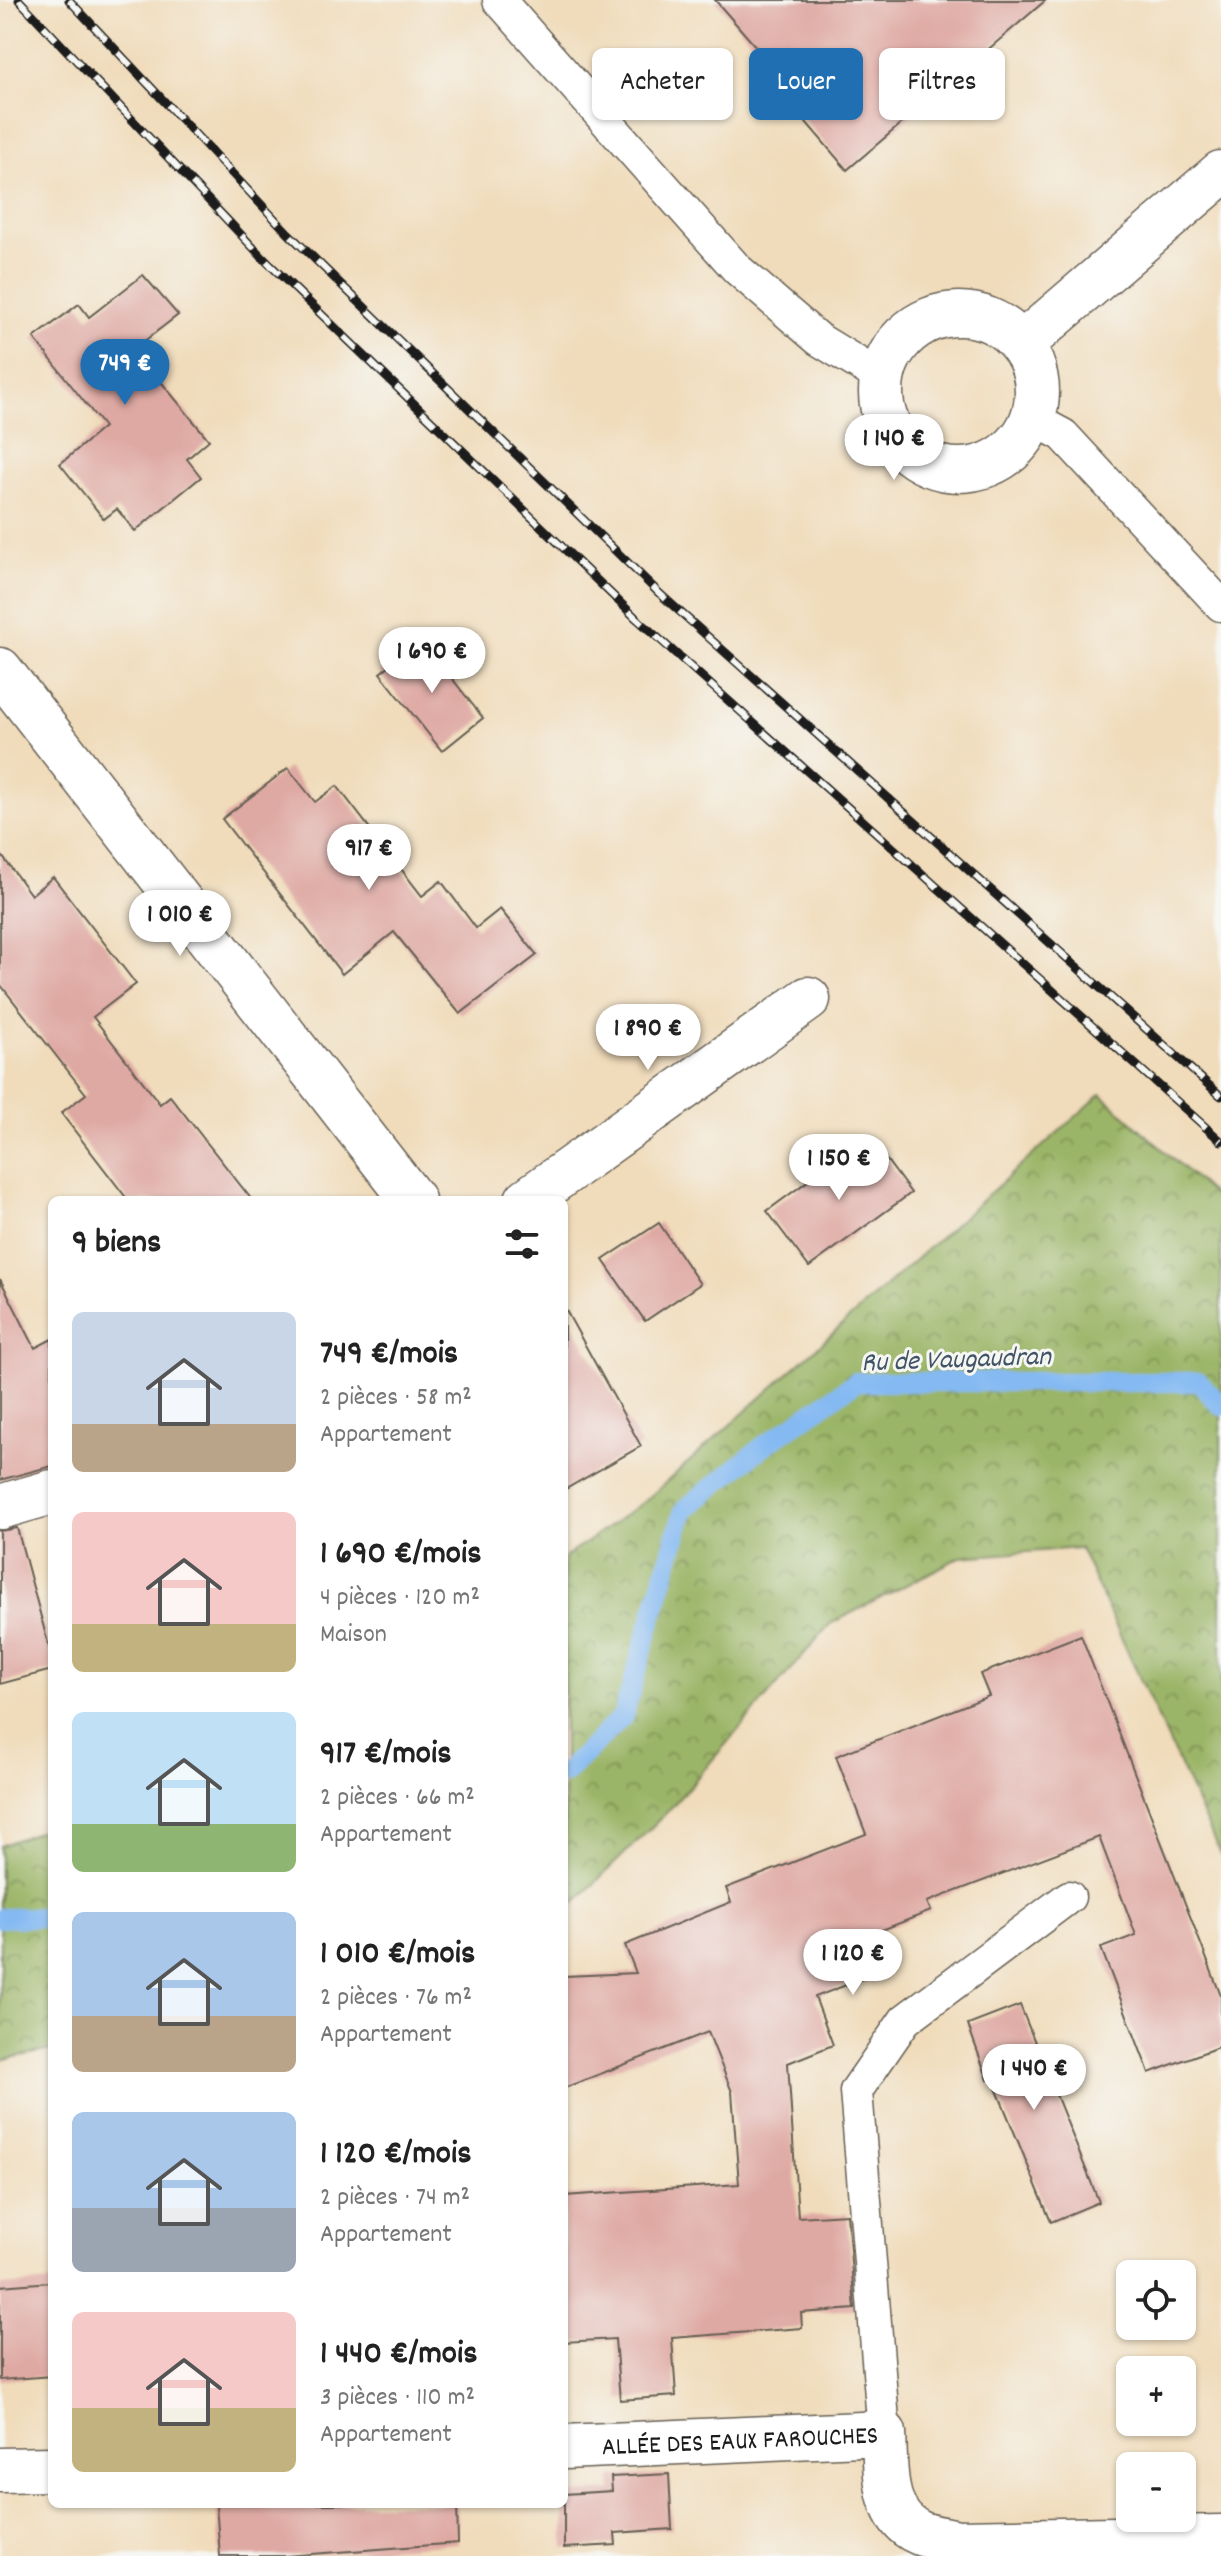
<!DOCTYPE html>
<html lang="fr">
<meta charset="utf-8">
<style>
:root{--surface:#fff;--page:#f6f6f6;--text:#222;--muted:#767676;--accent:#1f6fb2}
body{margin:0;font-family:Dekko,sans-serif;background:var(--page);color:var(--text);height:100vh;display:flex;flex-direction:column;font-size:30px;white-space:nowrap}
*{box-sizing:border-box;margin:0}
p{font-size:26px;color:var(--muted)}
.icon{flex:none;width:44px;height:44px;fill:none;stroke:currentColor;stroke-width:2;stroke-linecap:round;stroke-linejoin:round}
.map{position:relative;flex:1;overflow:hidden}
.panel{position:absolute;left:48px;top:1196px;width:520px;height:1312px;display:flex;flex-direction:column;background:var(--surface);border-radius:12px;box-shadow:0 2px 6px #0004}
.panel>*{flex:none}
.hud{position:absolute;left:592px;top:48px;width:508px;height:72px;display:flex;gap:16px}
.fabs{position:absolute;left:1116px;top:2260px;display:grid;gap:16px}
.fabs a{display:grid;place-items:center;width:80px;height:80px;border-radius:12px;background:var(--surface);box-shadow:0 2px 6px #0004;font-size:40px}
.price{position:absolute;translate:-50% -68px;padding:0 18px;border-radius:28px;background:#fff;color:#222;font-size:26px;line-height:52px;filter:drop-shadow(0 2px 4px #0008)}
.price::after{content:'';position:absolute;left:50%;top:48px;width:24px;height:18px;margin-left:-12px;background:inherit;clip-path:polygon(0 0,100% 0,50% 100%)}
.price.current{background:var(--accent);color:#fff}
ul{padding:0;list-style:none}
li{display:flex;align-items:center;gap:24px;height:200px;padding:0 24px}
li span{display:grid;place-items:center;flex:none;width:224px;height:160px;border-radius:12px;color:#555}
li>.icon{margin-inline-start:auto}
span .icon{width:96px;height:96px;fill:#fffc;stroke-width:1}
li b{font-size:34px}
h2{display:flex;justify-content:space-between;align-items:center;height:96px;padding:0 24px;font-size:34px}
.tag{padding:0 28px;border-radius:12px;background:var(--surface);box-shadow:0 2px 6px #0004;font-size:28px;line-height:72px}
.tag.current{background:var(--accent);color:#fff}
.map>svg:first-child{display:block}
</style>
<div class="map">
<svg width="1221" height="2556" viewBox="0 0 1221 2556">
<defs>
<pattern id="forest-crowns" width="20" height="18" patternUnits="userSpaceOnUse" patternTransform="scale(2)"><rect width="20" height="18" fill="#9bb567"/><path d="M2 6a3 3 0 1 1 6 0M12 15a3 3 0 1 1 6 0" fill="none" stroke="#7e9254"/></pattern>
</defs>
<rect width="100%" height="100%" fill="#f6f6f2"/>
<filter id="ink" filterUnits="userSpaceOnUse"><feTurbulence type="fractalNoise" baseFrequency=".0125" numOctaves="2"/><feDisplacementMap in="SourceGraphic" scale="16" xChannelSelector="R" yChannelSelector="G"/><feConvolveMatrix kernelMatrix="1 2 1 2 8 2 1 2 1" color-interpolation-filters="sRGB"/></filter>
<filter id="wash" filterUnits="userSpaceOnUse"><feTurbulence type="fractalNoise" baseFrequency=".006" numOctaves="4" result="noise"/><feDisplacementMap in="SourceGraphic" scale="32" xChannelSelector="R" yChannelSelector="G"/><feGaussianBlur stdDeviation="1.8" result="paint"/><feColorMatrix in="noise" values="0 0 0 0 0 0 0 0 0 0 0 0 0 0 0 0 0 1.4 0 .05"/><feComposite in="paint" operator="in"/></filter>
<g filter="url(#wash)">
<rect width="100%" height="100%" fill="#f0dbba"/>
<g fill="url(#forest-crowns)" stroke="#5c6842" stroke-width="2">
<polygon points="1101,1094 1221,1202 1221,1855 1080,1548 960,1557 830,1624 668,1811 564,1913 564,1558 645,1501"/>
<polygon points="52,1826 52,2050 0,2060 0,1846"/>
</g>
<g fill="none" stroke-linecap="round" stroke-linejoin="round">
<g stroke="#84b9f2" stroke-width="20">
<polyline points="564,1774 623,1716 684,1510 762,1447 856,1382 1199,1382 1221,1406"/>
<polyline points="0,1918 52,1917"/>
</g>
</g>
<g id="blocks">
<g fill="#dfa9a3">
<polygon points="715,0 1046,0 847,170 749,55 757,48"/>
<polygon points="143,275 178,315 134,349 209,440 187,459 201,477 135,531 117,509 104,519 60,464 104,427 34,338 79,304 89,317"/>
<polygon points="422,640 483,718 442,751 380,673"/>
<polygon points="288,768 315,802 337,786 422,896 441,881 476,928 500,909 537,955 460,1014 394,932 342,974 222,819"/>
<polygon points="0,853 31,895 53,877 136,984 93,1017 160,1104 170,1096 252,1200 128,1200 61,1113 86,1094 0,984"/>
<polygon points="869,1136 911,1193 809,1267 767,1211"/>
<polygon points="659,1223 700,1284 645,1321 603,1260"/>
<polygon points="0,1279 35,1348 52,1339 52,1466 0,1480"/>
<polygon points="564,1307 641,1446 564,1490"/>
<polygon points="17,1528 52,1658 52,1670 0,1684 0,1531"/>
<polygon points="1081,1635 1221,1996 1221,2046 1149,2073 1101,1948 1136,1935 1099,1837 927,1902 931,1911 861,1938 875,1974 815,1997 833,2045 788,2063 798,2217 847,2214 855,2309 801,2313 802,2328 672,2338 676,2396 620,2400 615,2339 564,2342 564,2196 739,2184 732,2092 708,2032 564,2088 564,1976 636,1973 625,1945 731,1902 726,1888 866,1834 836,1756 989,1696 980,1674"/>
<polygon points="1020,2005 1099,2202 1051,2222 992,2078 988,2080 968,2025"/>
<polygon points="52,2282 52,2376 0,2380 0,2286"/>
<polygon points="669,2474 672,2529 615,2533 616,2545 564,2548 564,2494 612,2491 611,2477"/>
<polygon points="216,2504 457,2504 458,2543 285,2556 220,2556"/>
</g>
</g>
</g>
<g filter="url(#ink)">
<use href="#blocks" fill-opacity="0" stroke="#665f53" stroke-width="2"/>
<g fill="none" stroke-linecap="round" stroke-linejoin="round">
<defs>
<g id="lane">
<polyline points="499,0 737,269 818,339 882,378"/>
<polyline points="1033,419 1063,435 1221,605"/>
<polyline points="884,2433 856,2091 905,2020 1069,1897"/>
</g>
<g id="street">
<circle cx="959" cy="392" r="78"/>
<polyline points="1022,344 1221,173"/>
<polyline points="0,670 413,1200"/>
<polyline points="527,1200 808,999"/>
<polyline points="0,1507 52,1492"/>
<path id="s1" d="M564,2447L884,2433C886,2467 881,2517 920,2533C932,2538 946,2539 957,2542L1221,2537"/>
<polyline points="0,2470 52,2469"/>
</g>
</defs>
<use href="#lane" stroke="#665f53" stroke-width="35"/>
<use href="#street" stroke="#665f53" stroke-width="47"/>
<use href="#lane" stroke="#fff" stroke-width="32"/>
<use href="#street" stroke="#fff" stroke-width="44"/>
<defs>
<g id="rail">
<polyline points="19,0 263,258 636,618 1221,1141"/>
<polyline points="69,0 288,233 659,593 1221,1096"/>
</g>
</defs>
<use href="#rail" stroke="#1c1c1c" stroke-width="9"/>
<use href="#rail" stroke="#f6f6f2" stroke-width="6" stroke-dasharray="18" stroke-linecap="butt"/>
</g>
</g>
<g text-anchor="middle" stroke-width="6" stroke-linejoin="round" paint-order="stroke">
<g font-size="26" fill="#1c1c1c" stroke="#f6f6f2">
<text dy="9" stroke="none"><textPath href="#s1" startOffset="176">ALLÉE DES EAUX FAROUCHES</textPath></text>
</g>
<g font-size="28" font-style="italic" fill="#405367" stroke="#f6f6f2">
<text transform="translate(956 1357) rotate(-2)" y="10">Ru de Vaugaudran</text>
</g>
</g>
</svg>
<div class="fabs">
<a><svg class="icon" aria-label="locate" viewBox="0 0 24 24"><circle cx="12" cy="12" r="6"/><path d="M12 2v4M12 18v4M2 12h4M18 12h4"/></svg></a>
<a>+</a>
<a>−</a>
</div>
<b class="price current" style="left:125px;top:407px">749 €</b>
<b class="price" style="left:894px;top:482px">1 140 €</b>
<b class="price" style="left:432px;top:695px">1 690 €</b>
<b class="price" style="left:369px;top:892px">917 €</b>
<b class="price" style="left:180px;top:958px">1 010 €</b>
<b class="price" style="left:648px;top:1072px">1 890 €</b>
<b class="price" style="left:839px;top:1202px">1 150 €</b>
<b class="price" style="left:853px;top:1997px">1 120 €</b>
<b class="price" style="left:1034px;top:2112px">1 440 €</b>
<div class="hud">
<a class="tag">Acheter</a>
<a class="tag current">Louer</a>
<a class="tag">Filtres</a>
</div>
<section class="panel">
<h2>9 biens<svg class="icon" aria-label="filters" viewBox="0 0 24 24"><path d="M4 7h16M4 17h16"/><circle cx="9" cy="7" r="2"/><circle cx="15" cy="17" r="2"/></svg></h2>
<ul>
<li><span style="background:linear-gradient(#c9d6e8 70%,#b9a48a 0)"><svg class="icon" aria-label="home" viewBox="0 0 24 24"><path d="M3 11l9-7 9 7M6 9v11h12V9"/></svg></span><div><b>749 €/mois</b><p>2 pièces · 58 m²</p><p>Appartement</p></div></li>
<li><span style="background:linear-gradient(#f6c9c9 70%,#c2b280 0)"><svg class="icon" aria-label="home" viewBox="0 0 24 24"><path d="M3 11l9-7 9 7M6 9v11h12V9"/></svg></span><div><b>1 690 €/mois</b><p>4 pièces · 120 m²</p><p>Maison</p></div></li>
<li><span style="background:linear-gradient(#bfe0f5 70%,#8fb573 0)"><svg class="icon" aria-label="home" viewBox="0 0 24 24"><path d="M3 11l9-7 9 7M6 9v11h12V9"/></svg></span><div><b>917 €/mois</b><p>2 pièces · 66 m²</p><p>Appartement</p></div></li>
<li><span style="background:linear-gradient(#a9c7e8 65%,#b9a48a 0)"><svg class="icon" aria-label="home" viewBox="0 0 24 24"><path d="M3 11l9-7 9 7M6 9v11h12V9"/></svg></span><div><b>1 010 €/mois</b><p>2 pièces · 76 m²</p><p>Appartement</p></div></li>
<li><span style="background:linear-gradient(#a9c7e8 60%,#9aa5b1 0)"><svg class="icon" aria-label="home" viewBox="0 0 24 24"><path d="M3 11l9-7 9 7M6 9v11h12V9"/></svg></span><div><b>1 120 €/mois</b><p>2 pièces · 74 m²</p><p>Appartement</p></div></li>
<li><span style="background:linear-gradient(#f6c9c9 60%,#c2b280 0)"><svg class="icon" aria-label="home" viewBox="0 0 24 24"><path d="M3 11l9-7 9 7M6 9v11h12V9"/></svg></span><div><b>1 440 €/mois</b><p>3 pièces · 110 m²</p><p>Appartement</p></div></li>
</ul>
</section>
</div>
